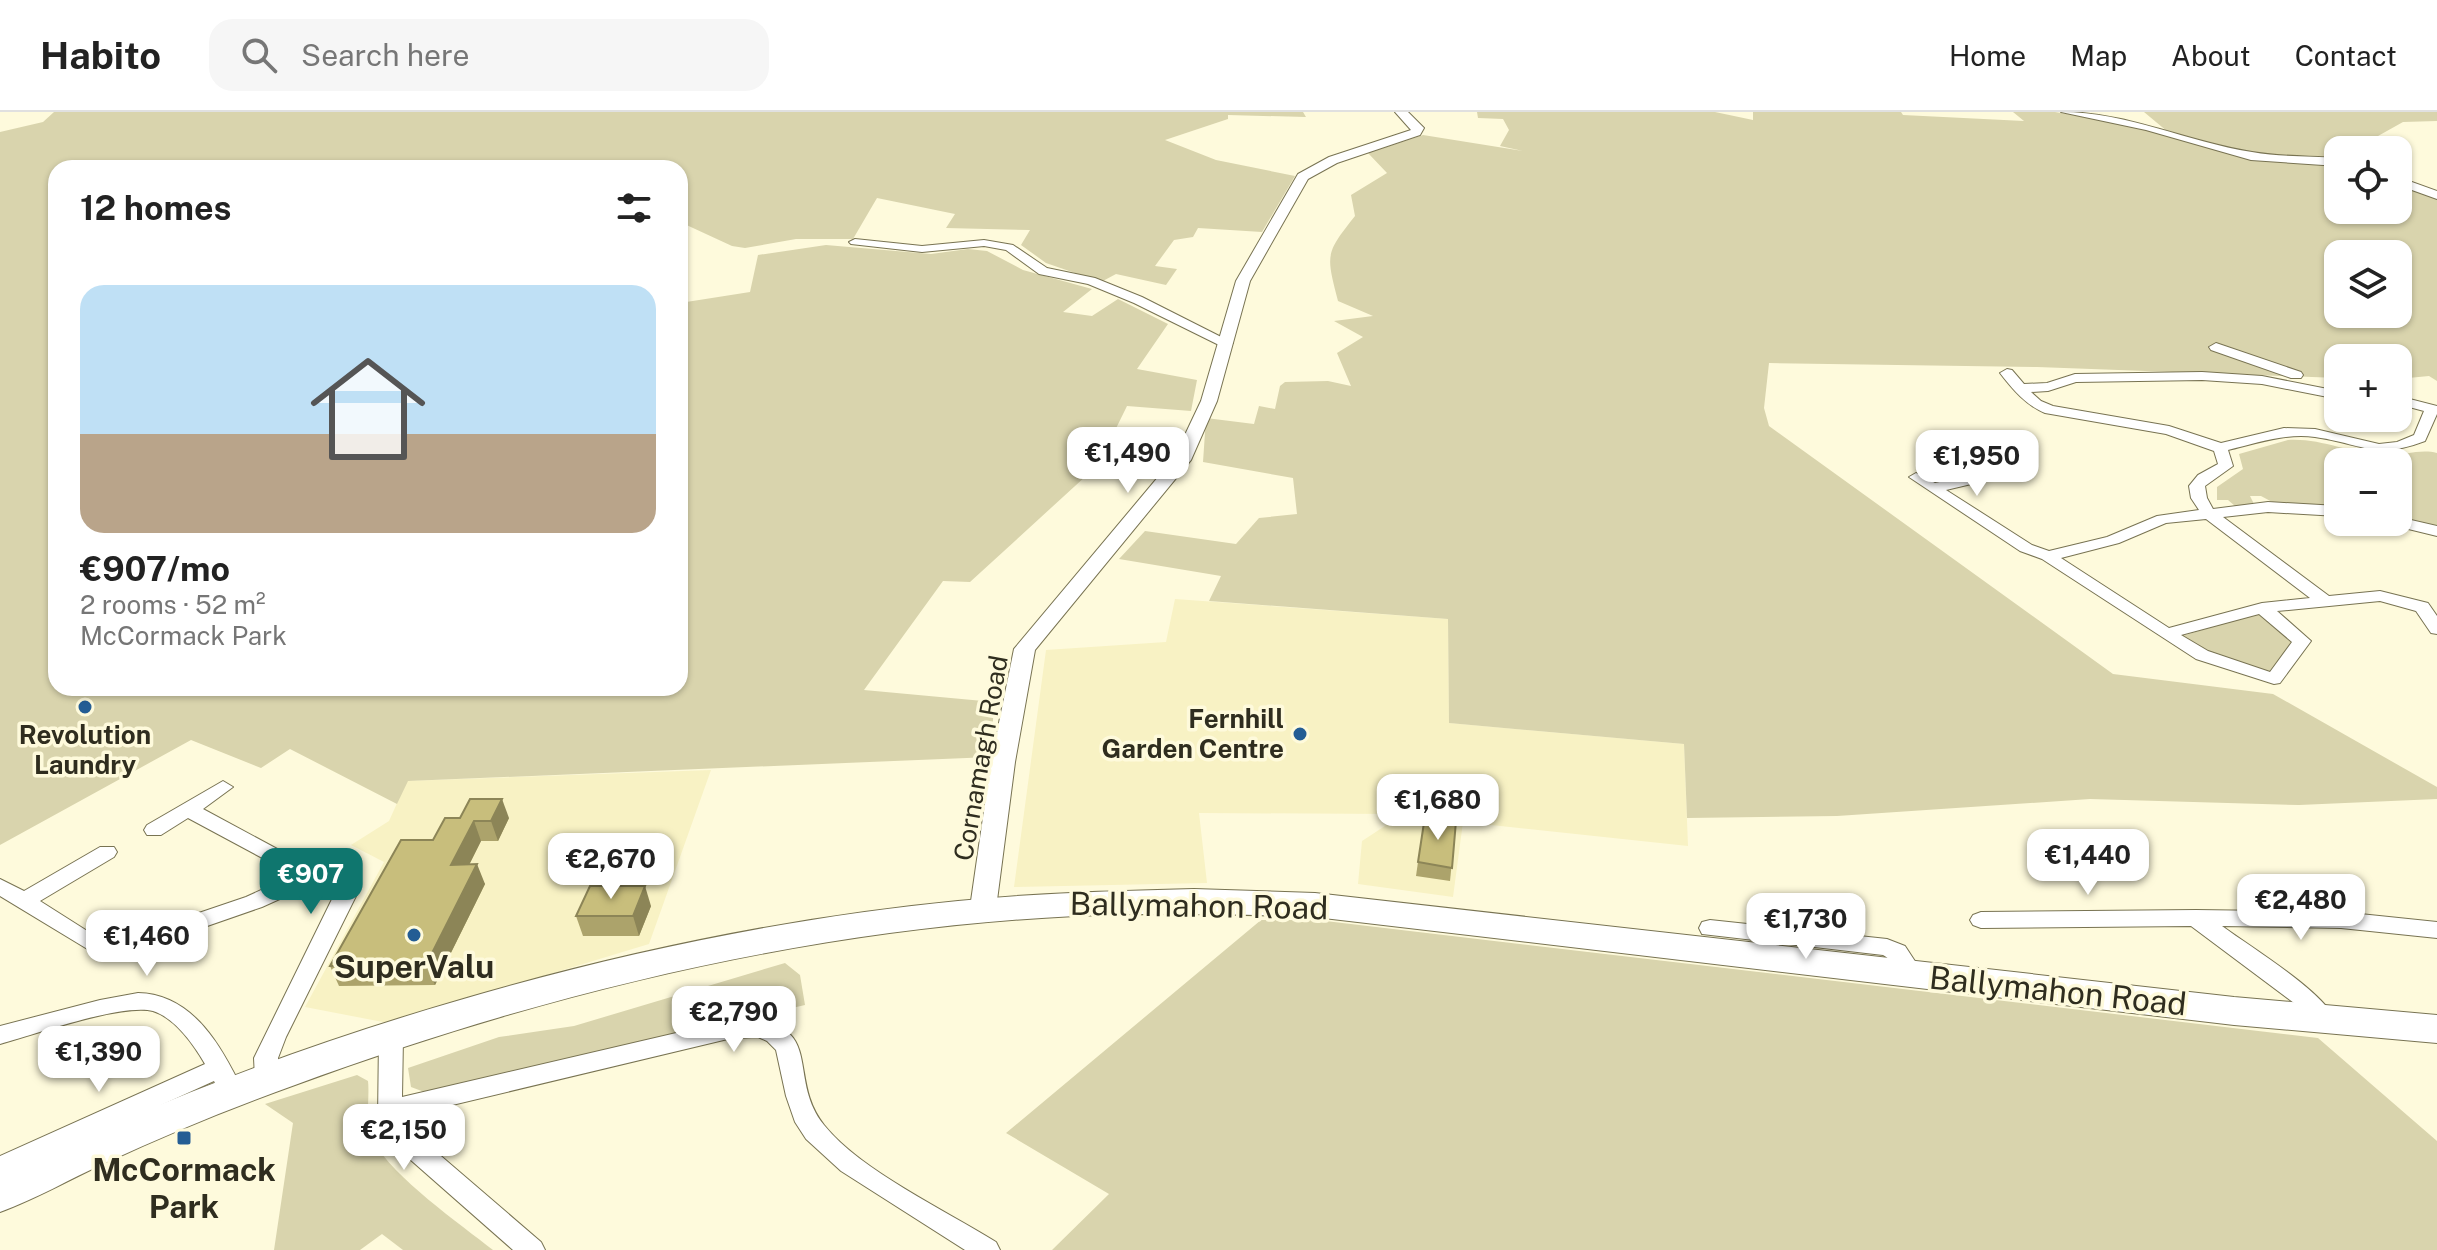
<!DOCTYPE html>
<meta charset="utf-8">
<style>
:root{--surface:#fff;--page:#f6f6f6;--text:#222;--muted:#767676;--line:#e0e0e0;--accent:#0f766e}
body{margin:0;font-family:"Public Sans",sans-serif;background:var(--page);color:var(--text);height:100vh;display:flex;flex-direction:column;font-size:30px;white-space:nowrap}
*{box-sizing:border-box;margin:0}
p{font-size:26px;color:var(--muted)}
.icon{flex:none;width:44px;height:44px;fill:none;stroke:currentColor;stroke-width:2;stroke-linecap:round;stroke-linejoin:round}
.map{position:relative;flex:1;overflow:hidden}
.drawer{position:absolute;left:48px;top:48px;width:640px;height:536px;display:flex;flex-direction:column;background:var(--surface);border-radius:24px;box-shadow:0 2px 6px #0004}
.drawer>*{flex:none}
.controls{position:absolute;left:2324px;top:24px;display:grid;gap:16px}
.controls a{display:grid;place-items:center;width:88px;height:88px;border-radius:16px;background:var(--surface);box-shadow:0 2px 6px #0004;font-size:40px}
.price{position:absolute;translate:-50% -68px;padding:0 18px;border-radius:16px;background:#fff;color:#222;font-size:26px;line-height:52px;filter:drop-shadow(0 2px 4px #0008)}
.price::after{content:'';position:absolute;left:50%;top:48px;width:24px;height:18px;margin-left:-12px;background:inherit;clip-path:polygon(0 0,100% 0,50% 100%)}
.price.selected{background:var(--accent);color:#fff}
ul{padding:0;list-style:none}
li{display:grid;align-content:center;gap:16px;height:424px;padding:0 32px}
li+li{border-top:2px solid var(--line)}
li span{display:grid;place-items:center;height:248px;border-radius:24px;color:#555}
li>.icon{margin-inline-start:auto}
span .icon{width:144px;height:144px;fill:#fffc;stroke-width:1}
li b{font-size:34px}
h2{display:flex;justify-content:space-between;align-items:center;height:96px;padding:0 32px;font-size:34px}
header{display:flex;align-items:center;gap:48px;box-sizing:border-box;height:112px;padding:0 40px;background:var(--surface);border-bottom:2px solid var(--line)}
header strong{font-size:38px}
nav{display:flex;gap:44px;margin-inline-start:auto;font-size:28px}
.search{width:560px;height:72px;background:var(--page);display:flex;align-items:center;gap:20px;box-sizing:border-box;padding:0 28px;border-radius:24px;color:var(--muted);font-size:30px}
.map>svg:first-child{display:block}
</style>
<header>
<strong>Habito</strong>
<div class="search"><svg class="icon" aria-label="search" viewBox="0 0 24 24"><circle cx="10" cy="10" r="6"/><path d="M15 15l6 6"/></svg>Search here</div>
<nav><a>Home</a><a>Map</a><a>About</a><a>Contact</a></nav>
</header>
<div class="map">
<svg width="2437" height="1138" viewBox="0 0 2437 1138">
<rect width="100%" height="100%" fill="#fefadc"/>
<g fill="#f8f2c4">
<polygon points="1175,487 1448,507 1449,611 1684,632 1688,734 1463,710 1453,785 1358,772 1362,729 1388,712 1454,709 1391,702 1199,701 1207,771 1014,775 1046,538 1166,530"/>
<polygon points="711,658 649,832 388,911 305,895 384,750 351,733 389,709 407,669"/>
</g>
<g fill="#d9d4ad" fill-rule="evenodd">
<polygon points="54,0 1303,0 1306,5 1228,3 1228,7 1165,28 1216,48 1295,64 1262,120 1198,116 1193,125 1174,128 1155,154 1177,157 1166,173 1116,162 1101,170 1046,151 1021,133 1030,118 946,116 955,102 877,86 853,127 796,127 745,136 732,134 680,110 680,56 56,56 56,576 680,576 680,191 750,180 758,143 826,133 931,142 968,137 987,139 1023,158 1092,177 1063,200 1092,204 1118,187 1168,212 1137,257 1197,268 1191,299 1127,294 1098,353 970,470 943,469 864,578 994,590 991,645 408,669 397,692 290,637 261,656 191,628 0,733 0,20 43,10"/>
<path d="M1477,0H1715L1753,8V0H1901L1903,3L2024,9L2013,0H2055L2124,12L2252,46L2338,53V98H2398V72L2437,86V269L2429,264L2398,267V246H2338V266L2037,255L1769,251L1764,296L1769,314L2113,562L2273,582L2437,675V687L2299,693L2090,687L1837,704L1687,706L1684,632L1449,611L1448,507L1209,489L1221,464L1119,447L1145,419L1236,432L1259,406L1297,402L1293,366L1203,350L1206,306L1254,312L1259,294L1275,297L1280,274L1285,270L1328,269L1351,274L1337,241L1363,225L1334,209L1373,204L1338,189C1326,142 1325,142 1355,104L1351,83L1387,61L1368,41L1423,23L1523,39L1500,34L1509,18L1503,7L1478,6ZM2338,142H2398V202H2338Z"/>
<polygon points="2144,0 2437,0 2437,9 2403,10 2353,38 2338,38 2335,47 2247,41 2168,20"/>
<path d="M2288,328C2321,326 2349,341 2381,343C2401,345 2419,336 2437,341V417L2398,407V350H2338V396L2274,391L2261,384H2250L2254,392L2235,394L2228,388H2217V375L2243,357L2239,342Z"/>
<polygon points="2255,502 2260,502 2295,531 2270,560 2200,539 2179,525"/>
<polygon points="1261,808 1317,808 2318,926 2437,1029 2437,1138 1052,1138 1109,1082 1006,1021"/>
<polygon points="785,851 800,863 805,893 427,981 411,975 408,956 499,925 574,914"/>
<path d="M357,963L368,969C370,988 364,1011 374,1030C393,1065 460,1112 493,1138H403L382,1122L360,1138H274L293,1011L265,992Z"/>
</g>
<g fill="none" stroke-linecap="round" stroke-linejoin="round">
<defs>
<g id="minor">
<polygon points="855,127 922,134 984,128 1013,133 1047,156 1095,166 1142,185 1233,231 1221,234 1134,191 1088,172 1039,162 1006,138 984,134 922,140 851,132 849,130"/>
<polygon points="2216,231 2301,260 2303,263 2301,266 2291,266 2211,238 2209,235"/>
<path d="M2007,257L2012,258L2024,272L2047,271L2075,262L2202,260L2262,264L2338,279V287L2262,272L2202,268L2076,270L2048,279L2031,280L2041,289L2053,294L2169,314L2221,331L2284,316L2315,317L2379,332L2397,330L2414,323L2424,299L2398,292V284L2437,294V302L2425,329C2375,348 2363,332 2315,325C2285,321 2257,331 2228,338L2233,354L2205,374L2207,386L2213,397L2268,390L2338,394V404L2268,400L2223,405L2329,484L2380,479L2428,491L2437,504V522L2431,521L2416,499L2380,489L2277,499L2311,529L2280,571L2274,572L2196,547L2042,447L2020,439L1909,365L1916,361L1935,371L2013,354L2018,355V361L1946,378L2032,433L2049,439L2107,425L2157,404L2199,398L2191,386L2189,374L2198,363L2218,352L2214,339L2166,322L2045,301C2026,293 2013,278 2000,261ZM2206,407L2310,486L2262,491L2169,516L2061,446L2119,431L2166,411ZM2259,502L2292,530L2270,560L2208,539L2181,523Z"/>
<polygon points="2398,405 2437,414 2437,424 2392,413 2390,410 2398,410"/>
<polygon points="223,669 233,675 203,697 305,752 352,769 358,780 286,925 278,946 279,966 275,973 267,976 259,973 255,966 254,946 336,779 315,771 262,795 190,820 145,831 89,838 0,784 0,767 24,779 100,735 114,735 117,740 114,745 40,789 92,822 145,815 187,805 246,785 294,763 188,706 161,723 147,723 144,718 147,713"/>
<path d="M2196,798L2341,800L2437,810V826L2341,816L2222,814C2252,836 2320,877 2336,908L2333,914L2325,917L2317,914L2294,891L2191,814L1981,816L1973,813L1970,808L1973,803L1981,800Z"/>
<path d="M1710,808L1887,827L1905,834L1924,863L1921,869C1900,875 1899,851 1883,843L1702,822L1699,816L1702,810Z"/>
<path d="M138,881C194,882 223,937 244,981L241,988L232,991L223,988L214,969L0,1066V1044L205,952C194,933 175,906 153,899C122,891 33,923 0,932V914L100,888Z"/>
<path d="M732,908C831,906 784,963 824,1013C861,1059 945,1098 996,1130L1000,1138H965L841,1059L806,1027L795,1010L786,984L776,938L767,929L758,925L732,926L402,1005L406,1014L541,1130L545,1138H513L388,1028L378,1007L379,925L383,919L391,916L399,919L403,925L402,985Z"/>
</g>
<g id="tertiary">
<polygon points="1395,0 1408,0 1424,16 1420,23 1337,51 1308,67 1250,169 1217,289 1191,348 1035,538 1015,650 996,796 992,803 974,803 970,796 991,650 1014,537 1174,346 1201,289 1236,169 1298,62 1329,45 1411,18"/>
<path d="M2061,0C2128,0 2187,30 2252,40C2280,45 2310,44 2338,46V54L2251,48L2146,18Z"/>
<polygon points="2398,65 2437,79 2437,87 2398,73"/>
</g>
<path id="primary" d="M1194,777L1315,781L2234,885L2437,903V931L2234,913L1315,805C1235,802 1155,800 1075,804C809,817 545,881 295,973C231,996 167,1022 105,1051C70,1067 36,1087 0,1100V1064C289,924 639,820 958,789C1037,781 1115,779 1194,777Z"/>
</defs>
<use href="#minor" stroke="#787352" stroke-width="2"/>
<use href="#tertiary" stroke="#787352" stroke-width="2"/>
<use href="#primary" stroke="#787352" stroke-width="2"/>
<use href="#minor" fill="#fff" fill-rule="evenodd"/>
<use href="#tertiary" fill="#fff" fill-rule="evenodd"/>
<use href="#primary" fill="#fff" fill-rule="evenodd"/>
</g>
<g fill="#aca36b">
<polygon points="445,706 509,706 498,729 481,729 469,753 485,772 435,873 339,874 330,854 433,728"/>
<polygon points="1456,709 1450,769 1416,764 1418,750"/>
<polygon points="651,794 639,824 583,824 576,804"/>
</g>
<g fill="#8c8557">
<polygon points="502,687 509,706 498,729 491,709"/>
<polygon points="474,709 481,729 459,773 451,753"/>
<polygon points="477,752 485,772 435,873 426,853"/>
<polygon points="645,774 651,794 639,824 633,804"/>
</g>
<g fill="#c8be7c" stroke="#8c8557" stroke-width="2">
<polygon points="470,687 502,687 491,709 474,709 451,753 477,752 426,853 330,854 401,728 433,728 445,706 460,706"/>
<polygon points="1425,704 1456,709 1452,756 1418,750"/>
<polygon points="590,774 645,774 633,804 576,804"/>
</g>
<g fill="#245d94" stroke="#fefadc" stroke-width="3">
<circle cx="85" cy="595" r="8"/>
<circle cx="1300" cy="622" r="8"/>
<circle cx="414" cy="823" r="8"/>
<rect x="176" y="1018" width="16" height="16" rx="4"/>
</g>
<g text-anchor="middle" stroke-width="7" stroke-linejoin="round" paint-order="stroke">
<g font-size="26" font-weight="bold" fill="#2f2d1f" stroke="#fefadc" text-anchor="end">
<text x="1284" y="616">Fernhill<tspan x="1284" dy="30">Garden Centre</tspan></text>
<text x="85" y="632" text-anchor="middle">Revolution<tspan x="85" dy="30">Laundry</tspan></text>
</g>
<g font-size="26" fill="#2f2d1f" stroke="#fefadc">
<text transform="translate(981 646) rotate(-80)" y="9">Cornamagh Road</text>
</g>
<g font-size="32" fill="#2f2d1f" stroke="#fefadc">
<text transform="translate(1199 794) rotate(1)" y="11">Ballymahon Road</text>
<text transform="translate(2058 879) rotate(6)" y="11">Ballymahon Road</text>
</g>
<g font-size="32" font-weight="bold" fill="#2f2d1f" stroke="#fefadc">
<text x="414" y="866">SuperValu</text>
<text x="184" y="1069">McCormack<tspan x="184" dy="37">Park</tspan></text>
</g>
</g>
</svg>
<div class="controls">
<a><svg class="icon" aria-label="locate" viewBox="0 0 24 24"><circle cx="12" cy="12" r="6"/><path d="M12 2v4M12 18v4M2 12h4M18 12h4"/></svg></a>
<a><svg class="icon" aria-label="layers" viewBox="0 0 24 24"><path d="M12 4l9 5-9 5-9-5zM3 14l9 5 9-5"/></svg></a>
<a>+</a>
<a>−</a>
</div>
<b class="price" style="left:1128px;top:383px">€1,490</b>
<b class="price" style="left:1977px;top:386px">€1,950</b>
<b class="price" style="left:1438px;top:730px">€1,680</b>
<b class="price" style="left:2088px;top:785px">€1,440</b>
<b class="price" style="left:611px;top:789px">€2,670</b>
<b class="price selected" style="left:311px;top:804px">€907</b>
<b class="price" style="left:2301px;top:830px">€2,480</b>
<b class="price" style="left:1806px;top:849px">€1,730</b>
<b class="price" style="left:147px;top:866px">€1,460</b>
<b class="price" style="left:734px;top:942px">€2,790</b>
<b class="price" style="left:99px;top:982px">€1,390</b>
<b class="price" style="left:404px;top:1060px">€2,150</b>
<section class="drawer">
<h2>12 homes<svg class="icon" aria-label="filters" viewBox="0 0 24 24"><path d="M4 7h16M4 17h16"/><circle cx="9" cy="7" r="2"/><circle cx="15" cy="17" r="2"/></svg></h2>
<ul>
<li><span style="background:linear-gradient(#bfe0f5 60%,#b9a48a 0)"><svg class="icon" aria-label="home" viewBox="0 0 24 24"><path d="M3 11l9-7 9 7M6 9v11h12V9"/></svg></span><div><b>€907/mo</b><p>2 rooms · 52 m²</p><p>McCormack Park</p></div></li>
</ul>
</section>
</div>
